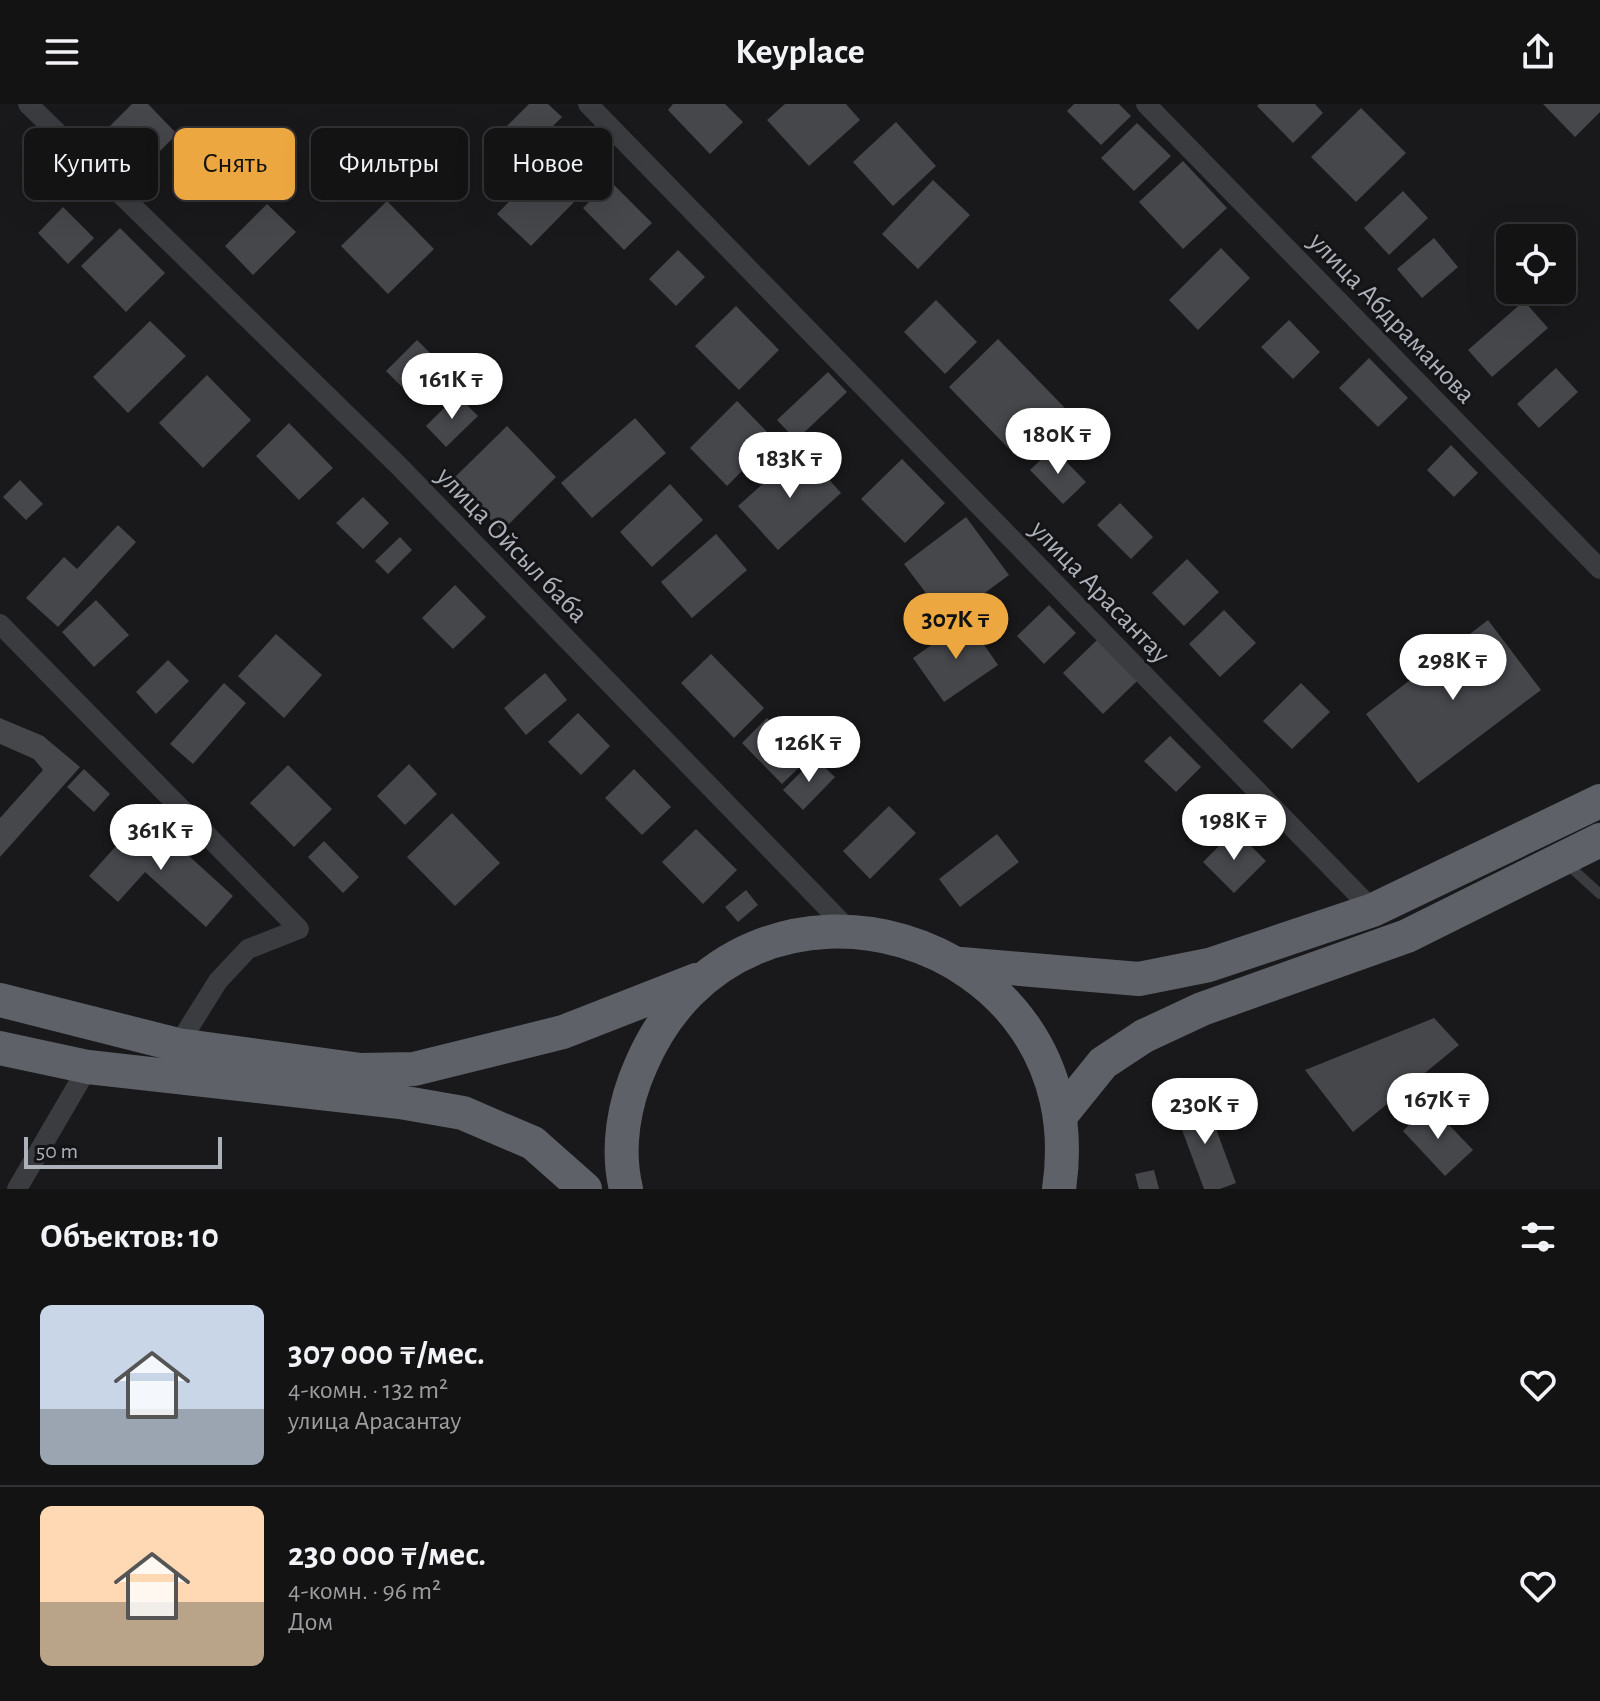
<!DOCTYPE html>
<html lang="ru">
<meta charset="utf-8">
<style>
:root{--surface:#131314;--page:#202022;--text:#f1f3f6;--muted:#9d9ea0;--line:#323234;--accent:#eca740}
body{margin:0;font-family:"Alegreya Sans",sans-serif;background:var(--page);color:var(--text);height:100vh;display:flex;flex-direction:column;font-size:30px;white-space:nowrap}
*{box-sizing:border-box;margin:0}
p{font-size:26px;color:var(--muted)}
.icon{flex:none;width:44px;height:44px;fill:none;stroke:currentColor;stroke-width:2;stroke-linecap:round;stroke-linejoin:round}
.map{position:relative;height:1085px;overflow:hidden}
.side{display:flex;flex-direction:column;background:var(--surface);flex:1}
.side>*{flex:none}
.hud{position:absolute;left:24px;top:24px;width:800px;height:72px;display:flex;gap:16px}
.controls{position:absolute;left:1496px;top:120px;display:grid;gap:16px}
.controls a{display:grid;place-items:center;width:80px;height:80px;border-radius:12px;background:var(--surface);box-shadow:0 8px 32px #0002,0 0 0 2px var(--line);font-size:40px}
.scale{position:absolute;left:24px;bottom:20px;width:198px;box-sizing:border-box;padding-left:8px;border:4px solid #acb1ba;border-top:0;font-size:22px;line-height:28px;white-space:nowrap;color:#acb1ba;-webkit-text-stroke:6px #141416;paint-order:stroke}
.price{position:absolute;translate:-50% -68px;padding:0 18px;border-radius:28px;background:#fff;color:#222;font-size:26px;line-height:52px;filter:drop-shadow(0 2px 4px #0008)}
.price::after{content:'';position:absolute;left:50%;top:48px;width:24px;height:18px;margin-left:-12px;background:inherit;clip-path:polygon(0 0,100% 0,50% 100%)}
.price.active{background:var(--accent);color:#111}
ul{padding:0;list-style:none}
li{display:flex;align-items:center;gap:24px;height:200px;padding:0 40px}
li+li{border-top:2px solid var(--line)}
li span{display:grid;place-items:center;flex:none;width:224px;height:160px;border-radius:12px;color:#555}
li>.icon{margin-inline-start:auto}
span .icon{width:96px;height:96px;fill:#fffc;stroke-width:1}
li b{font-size:34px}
h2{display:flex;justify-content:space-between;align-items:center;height:96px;padding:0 40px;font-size:34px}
.pill{padding:0 28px;border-radius:12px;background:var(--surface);box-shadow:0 8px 32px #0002,0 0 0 2px var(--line);font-size:28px;line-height:72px}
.pill.active{background:var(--accent);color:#111}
header{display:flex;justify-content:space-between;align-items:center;height:104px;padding:0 40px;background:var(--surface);font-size:36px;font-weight:700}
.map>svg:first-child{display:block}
</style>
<header><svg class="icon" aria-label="menu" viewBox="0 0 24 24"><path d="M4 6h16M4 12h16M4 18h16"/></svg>Keyplace<svg class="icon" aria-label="share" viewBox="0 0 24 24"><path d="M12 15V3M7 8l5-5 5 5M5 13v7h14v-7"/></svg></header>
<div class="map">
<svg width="1600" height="1085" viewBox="0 0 1600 1085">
<rect width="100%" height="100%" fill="#19191b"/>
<g fill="#46474b">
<polygon points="132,0 148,0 177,30 139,68 102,30"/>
<polygon points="529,0 548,0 562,13 515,60 492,37"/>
<polygon points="673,0 725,0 743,18 710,50 668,6"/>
<polygon points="785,0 846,0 860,16 809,62 767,16"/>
<polygon points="1074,0 1119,0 1131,12 1101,41 1067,7"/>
<polygon points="1259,0 1315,0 1323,9 1293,39 1257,2"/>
<polygon points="1543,0 1600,0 1600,8 1575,33"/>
<polygon points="1361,4 1406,49 1356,98 1311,53"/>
<polygon points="896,18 936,62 893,102 853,58"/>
<polygon points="1137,19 1171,52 1134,87 1101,54"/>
<polygon points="1183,57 1227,104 1183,145 1139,98"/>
<polygon points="542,64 576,96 531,142 497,110"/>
<polygon points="933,76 970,111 918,165 882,130"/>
<polygon points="610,77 652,119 624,146 583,104"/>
<polygon points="1403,87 1428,114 1389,151 1364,124"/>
<polygon points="387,97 434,145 388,190 341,142"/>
<polygon points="267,100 296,128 253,171 225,142"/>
<polygon points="63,103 94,134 68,160 38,129"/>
<polygon points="120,124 165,169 126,208 81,162"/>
<polygon points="1434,134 1458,163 1422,194 1397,165"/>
<polygon points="1221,144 1250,174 1198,226 1169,196"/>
<polygon points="678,146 705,173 676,202 649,175"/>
<polygon points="936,196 977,238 945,270 904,228"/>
<polygon points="1524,197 1548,224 1492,273 1468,246"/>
<polygon points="736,202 779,246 739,286 695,242"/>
<polygon points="1289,216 1320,248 1293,275 1261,243"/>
<polygon points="150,217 186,252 128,309 93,273"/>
<polygon points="998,235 1064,303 1015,351 949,283"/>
<polygon points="417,236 438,257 407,288 386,267"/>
<polygon points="1369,254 1408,294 1378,323 1339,284"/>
<polygon points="1556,264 1578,288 1539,324 1517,300"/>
<polygon points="828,268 847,288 796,336 777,316"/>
<polygon points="207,271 251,316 203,364 159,319"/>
<polygon points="457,291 478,312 446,343 426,322"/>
<polygon points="737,297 774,335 727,382 690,344"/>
<polygon points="635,314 666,349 592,414 561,379"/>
<polygon points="289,319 333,364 299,396 256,352"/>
<polygon points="507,322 556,373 502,427 452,376"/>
<polygon points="1451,341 1478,369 1454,393 1427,366"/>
<polygon points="1053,344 1086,378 1063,400 1030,366"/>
<polygon points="802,345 841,389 778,446 738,402"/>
<polygon points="902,355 945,399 905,439 861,395"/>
<polygon points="20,376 43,400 26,416 3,393"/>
<polygon points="670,380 703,416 652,463 620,428"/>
<polygon points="363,393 389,419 363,445 336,419"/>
<polygon points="1120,399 1153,433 1131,455 1097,421"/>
<polygon points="966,413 1009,471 947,517 904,460"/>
<polygon points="118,421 136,438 58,523 26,494 64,453 77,465"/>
<polygon points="716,430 747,466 692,514 661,478"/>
<polygon points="400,433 412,446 388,470 375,457"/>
<polygon points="1187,455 1219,488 1184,522 1152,489"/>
<polygon points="455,481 486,513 453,545 422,514"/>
<polygon points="96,496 129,531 94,563 62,528"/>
<polygon points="1049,501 1076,529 1044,560 1017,532"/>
<polygon points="1224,506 1256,539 1220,573 1189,540"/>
<polygon points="967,516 998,561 944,598 913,554"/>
<polygon points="1488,516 1541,586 1418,679 1366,610"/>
<polygon points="276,530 322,571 284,614 238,572"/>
<polygon points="1097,536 1137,577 1103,610 1063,569"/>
<polygon points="711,550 764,604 734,634 681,579"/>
<polygon points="168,556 189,577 156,610 136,588"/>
<polygon points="545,569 567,596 526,631 504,604"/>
<polygon points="224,579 246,599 193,660 170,640"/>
<polygon points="1301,579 1330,608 1292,645 1263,617"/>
<polygon points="578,609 610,642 581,671 548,638"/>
<polygon points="0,614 43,632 80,663 0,753 0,714 43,666 34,655 0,640"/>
<polygon points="767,614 808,655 782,680 742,639"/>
<polygon points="1170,632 1201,663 1176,688 1144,657"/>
<polygon points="815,654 835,673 803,706 783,686"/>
<polygon points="409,660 437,690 405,721 377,692"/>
<polygon points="288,661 332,705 294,743 250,699"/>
<polygon points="84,665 110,690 94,708 67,683"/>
<polygon points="634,665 671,703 642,731 605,694"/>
<polygon points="889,702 916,729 870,775 843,747"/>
<polygon points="452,709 500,759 455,802 407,753"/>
<polygon points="144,711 233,792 206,823 145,768 118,798 89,772"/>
<polygon points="696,725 737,766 703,800 662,758"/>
<polygon points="1235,726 1266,757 1234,789 1203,758"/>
<polygon points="997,730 1019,758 960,803 939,775"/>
<polygon points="324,737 359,773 343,789 308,753"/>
<polygon points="746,786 758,801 738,818 725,803"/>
<polygon points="1434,914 1459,941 1353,1028 1305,966"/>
<polygon points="1205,995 1236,1079 1220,1085 1204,1085 1175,1007"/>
<polygon points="1430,1001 1473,1046 1445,1072 1403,1027"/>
<polygon points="1154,1066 1159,1085 1139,1085 1135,1070"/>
</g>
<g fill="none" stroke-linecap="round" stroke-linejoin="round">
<polyline stroke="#3a3c40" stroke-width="10" points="1566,759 1600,790"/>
<g stroke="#3a3c40" stroke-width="20">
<polyline points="28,0 398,361 848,825"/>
<polyline points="588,0 1373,806"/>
<polyline points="1146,0 1600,465"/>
<polyline points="0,520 299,825 248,845 218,877 178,941"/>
<polyline points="17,1085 88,963"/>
</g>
<g stroke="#5e6268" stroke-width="34">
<polyline points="961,860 1139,875 1209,861 1373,806 1600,697"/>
<polyline points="0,896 178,941 361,966 414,965 563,928 696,876"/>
<polyline points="0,944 88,963 400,998 463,1009 533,1039 585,1085"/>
<polyline points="1061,1011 1103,959 1144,932 1202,905 1407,832 1600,736"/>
<path d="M626,1085C616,1044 624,999 641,961C743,724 1098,826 1059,1085"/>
</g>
</g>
<g text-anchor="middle" stroke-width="6" stroke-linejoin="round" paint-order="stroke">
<g font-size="28" fill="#acb1ba" stroke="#141416">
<text transform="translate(1393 213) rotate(46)" y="10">улица Абдраманова</text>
<text transform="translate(513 440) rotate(46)" y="10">улица Ойсыл баба</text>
<text transform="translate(1101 487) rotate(46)" y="10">улица Арасантау</text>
</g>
</g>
</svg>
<div class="controls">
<a><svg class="icon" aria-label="locate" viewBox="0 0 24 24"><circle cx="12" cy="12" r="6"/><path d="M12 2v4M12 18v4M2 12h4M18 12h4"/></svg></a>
</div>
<div class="scale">50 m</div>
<b class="price" style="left:452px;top:317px">161K ₸</b>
<b class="price" style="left:1058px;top:372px">180K ₸</b>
<b class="price" style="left:790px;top:396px">183K ₸</b>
<b class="price active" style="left:956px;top:557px">307K ₸</b>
<b class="price" style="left:1453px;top:598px">298K ₸</b>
<b class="price" style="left:809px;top:680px">126K ₸</b>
<b class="price" style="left:1234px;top:758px">198K ₸</b>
<b class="price" style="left:161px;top:768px">361K ₸</b>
<b class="price" style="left:1438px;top:1037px">167K ₸</b>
<b class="price" style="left:1205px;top:1042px">230K ₸</b>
<div class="hud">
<a class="pill">Купить</a>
<a class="pill active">Снять</a>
<a class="pill">Фильтры</a>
<a class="pill">Новое</a>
</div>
</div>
<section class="side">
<h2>Объектов: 10<svg class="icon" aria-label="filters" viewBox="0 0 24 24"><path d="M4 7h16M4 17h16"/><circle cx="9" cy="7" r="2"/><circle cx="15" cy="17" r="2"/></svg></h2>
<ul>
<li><span style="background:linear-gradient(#c9d6e8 65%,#9aa5b1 0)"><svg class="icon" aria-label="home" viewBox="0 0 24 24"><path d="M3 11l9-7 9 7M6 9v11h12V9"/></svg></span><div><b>307 000 ₸/мес.</b><p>4-комн. · 132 m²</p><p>улица Арасантау</p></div><svg class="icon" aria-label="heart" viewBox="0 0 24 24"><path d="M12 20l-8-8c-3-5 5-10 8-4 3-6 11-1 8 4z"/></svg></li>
<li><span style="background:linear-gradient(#ffd9b3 60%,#b9a48a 0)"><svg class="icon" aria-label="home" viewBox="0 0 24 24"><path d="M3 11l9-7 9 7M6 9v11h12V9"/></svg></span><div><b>230 000 ₸/мес.</b><p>4-комн. · 96 m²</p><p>Дом</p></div><svg class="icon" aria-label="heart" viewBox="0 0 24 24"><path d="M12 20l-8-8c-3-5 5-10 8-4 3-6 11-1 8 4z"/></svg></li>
</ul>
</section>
